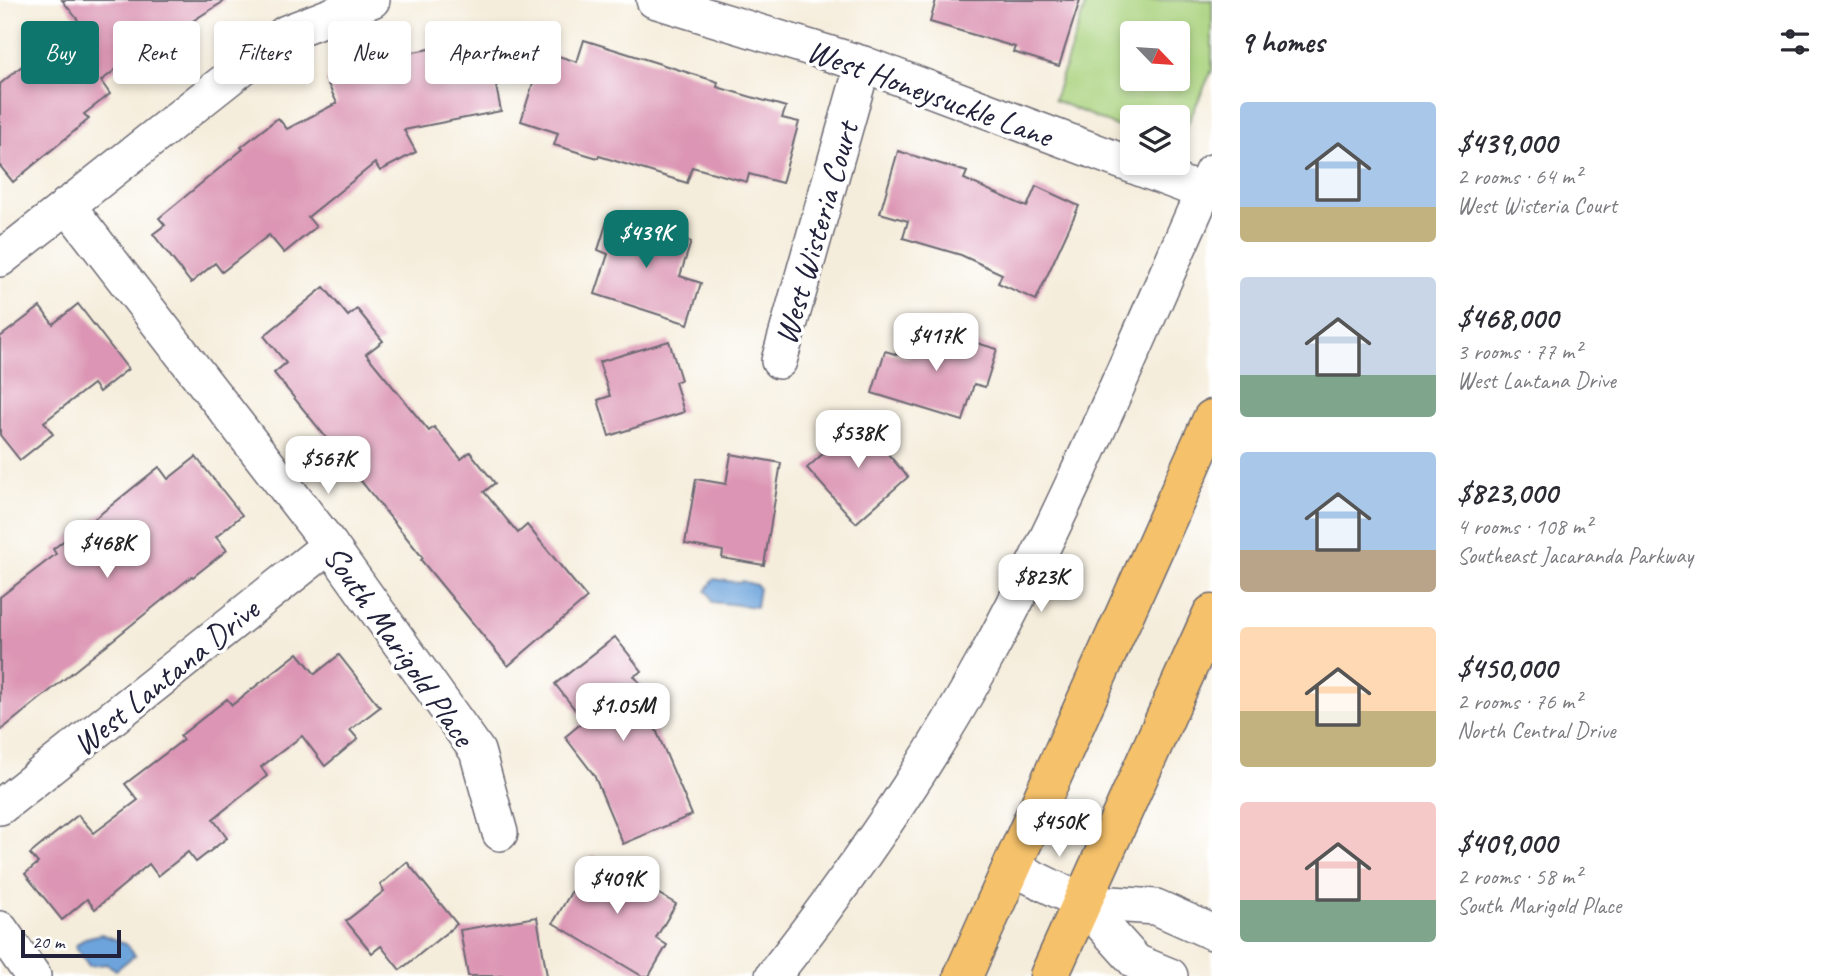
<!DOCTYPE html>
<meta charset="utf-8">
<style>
:root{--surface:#fff;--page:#f2f2f3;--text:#2b2b33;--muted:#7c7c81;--accent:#0f766e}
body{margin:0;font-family:Caveat,sans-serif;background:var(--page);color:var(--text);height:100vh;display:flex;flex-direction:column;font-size:26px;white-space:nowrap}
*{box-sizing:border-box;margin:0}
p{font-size:23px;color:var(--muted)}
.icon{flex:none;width:38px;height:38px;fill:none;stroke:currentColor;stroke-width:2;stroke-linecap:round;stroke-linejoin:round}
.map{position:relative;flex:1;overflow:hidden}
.sheet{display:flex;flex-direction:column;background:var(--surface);width:630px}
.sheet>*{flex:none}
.banner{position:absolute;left:21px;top:21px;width:665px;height:63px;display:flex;gap:14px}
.needle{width:46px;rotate:115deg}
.tools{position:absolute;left:1120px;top:21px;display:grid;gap:14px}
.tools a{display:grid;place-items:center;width:70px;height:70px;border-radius:7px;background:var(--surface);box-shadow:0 4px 10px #0003;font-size:35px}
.scale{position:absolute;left:21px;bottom:18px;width:100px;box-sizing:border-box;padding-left:7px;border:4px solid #22223b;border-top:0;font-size:19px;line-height:24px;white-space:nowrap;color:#22223b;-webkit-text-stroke:5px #fff;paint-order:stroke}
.price{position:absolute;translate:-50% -60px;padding:0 16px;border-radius:14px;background:#fff;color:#222;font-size:23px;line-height:46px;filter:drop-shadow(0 2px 4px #0008)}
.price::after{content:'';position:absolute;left:50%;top:42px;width:21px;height:16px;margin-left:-10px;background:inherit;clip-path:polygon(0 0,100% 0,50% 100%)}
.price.on{background:var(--accent);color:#fff}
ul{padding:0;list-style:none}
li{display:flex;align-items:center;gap:21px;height:175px;padding:0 28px}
li span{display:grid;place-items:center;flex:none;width:196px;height:140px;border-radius:7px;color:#555}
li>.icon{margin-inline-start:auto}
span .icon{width:84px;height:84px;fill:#fffc;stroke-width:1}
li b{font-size:30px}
h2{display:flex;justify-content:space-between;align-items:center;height:84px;padding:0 28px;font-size:30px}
.chip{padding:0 24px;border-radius:7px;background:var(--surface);box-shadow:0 4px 10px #0003;font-size:24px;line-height:63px}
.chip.on{background:var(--accent);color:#fff}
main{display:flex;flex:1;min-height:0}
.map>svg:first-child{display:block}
</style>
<main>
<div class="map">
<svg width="1212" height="976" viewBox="0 0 1212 976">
<rect width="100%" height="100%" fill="#fff"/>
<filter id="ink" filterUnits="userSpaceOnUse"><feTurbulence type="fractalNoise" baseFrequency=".0143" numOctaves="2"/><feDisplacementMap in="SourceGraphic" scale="14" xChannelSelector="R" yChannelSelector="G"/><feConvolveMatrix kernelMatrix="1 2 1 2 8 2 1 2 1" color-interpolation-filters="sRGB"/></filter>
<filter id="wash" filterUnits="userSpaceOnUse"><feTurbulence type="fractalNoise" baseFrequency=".00686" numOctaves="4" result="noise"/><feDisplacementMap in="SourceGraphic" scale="28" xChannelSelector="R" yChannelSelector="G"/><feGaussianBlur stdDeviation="1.57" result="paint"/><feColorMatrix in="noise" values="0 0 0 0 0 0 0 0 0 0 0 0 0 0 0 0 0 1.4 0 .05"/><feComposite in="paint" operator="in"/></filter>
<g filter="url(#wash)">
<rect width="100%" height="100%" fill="#f5eddb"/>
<path fill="#aad37f" stroke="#667a5d" stroke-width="2" fill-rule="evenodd" d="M1087,0H1212V70L1184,132L1178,136V117H1132V133L1054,100ZM1132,33H1178V79H1132Z"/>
<g fill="#6da4db" stroke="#48638b" stroke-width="2">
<polygon points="714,579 740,583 742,581 756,585 759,588 756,607 712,602 710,595 706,591"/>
<polygon points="101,934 125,943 135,955 116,970 107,964 89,966 75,946 85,938"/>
</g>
<g id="blocks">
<g fill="#dc95b4">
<polygon points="62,0 226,0 183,27 193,40 157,69 141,50 101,81 110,94 84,114 89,119 13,182 0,166 0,84 78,20"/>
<polygon points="936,0 1080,0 1059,66 1013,52 1015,47 930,22"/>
<polygon points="469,30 470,39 486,36 501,111 404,130 416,152 380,171 375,163 308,217 316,227 284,253 269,235 222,272 215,263 191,283 153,234 165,225 159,218 243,149 241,147 278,118 287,129 337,103 326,80 360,62 435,48 433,37"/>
<polygon points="584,40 718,82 717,87 786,107 782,118 799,122 782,183 749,174 747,182 692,167 687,183 599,156 598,158 554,145 558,133 521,121 543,51 577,62"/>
<polygon points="898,151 967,172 964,179 1027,207 1036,186 1079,206 1036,300 998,283 1002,274 961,255 903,238 908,221 880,213"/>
<polygon points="609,215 691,242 680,276 701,283 688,324 595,294 608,254 598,250"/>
<polygon points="324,287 348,316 357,309 383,341 366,354 429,431 434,427 461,459 470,452 495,483 484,492 518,533 527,525 587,598 508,666 421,560 423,558 274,373 286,363 264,336"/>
<polygon points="78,304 128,369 99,392 93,384 44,422 53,434 20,460 0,435 0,337 40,307 53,324"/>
<polygon points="919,326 997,349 985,387 974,384 963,421 872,393 885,351 909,358"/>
<polygon points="669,341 681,380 675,382 684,412 609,436 598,400 610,396 599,362"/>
<polygon points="865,416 885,439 880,445 908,477 856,523 807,468"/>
<polygon points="731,454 781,463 764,565 722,558 723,551 685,544 696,479 726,484"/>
<polygon points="196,457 242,515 216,537 227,550 193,577 192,576 0,731 0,597 56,554 53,549 87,523 88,524 159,467 168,479"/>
<polygon points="615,637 642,671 634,676 657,704 648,711 692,815 623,844 594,775 565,737 584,721 555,684"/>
<polygon points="298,653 315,674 339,655 380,707 350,730 358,739 325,766 302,736 261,767 267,776 213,819 227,838 196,862 188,852 158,876 149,864 95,909 87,899 62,920 25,874 38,863 30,854 78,815 94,833 138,800 125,784 183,740 180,736 227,699 232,705"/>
<polygon points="593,855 676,904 656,938 667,945 649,976 642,976 553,923"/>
<polygon points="407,862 457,924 400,970 381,946 372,953 346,921 384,891 380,885"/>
<polygon points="537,917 547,976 468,976 460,930"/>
</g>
</g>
</g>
<g filter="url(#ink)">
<use href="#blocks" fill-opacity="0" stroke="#6c6973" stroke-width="2"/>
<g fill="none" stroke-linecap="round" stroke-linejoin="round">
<defs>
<g id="minor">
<polyline points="654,0 863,64 1203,192"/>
<polyline points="67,205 330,545 477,751 500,833"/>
<polyline points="0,259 286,33 372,0"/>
<polyline points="779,361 863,64"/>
<polyline points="0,807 330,545"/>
<polyline points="1011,867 1082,902 1156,907 1212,932"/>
<polyline points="1082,902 1136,962 1170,976"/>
<polyline points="0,929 33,976"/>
<path d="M773,976C850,878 922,775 982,665C1069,506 1138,337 1212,172"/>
</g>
<g id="major">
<polyline points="963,976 1212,419"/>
<polyline points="1049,976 1212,614"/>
</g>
</defs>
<use href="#minor" stroke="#6c6973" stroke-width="38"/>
<use href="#major" stroke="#6c6973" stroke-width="41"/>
<use href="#minor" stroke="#fff" stroke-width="35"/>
<use href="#major" stroke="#f5c16b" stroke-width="38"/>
</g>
</g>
<g text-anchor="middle" stroke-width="7" stroke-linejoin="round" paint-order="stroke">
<g font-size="33" fill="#22223b" stroke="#fff">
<text transform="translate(930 92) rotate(20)" y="12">West Honeysuckle Lane</text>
<text transform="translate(815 233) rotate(-74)" y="12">West Wisteria Court</text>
<text transform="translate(400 645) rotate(55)" y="12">South Marigold Place</text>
<text transform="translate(165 676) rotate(-39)" y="12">West Lantana Drive</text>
</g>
</g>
</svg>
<div class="tools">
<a><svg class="needle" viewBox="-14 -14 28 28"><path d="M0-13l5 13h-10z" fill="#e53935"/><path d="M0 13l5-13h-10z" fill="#7c7c81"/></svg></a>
<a><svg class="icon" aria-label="layers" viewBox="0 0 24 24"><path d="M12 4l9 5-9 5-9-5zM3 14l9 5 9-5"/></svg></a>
</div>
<div class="scale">20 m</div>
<b class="price on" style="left:646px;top:270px">$439K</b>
<b class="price" style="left:936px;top:373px">$417K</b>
<b class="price" style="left:858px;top:470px">$538K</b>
<b class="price" style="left:328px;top:496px">$567K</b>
<b class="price" style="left:107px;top:580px">$468K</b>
<b class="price" style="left:1041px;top:614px">$823K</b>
<b class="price" style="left:623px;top:743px">$1.05M</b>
<b class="price" style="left:1059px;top:859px">$450K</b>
<b class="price" style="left:617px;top:916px">$409K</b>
<div class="banner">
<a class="chip on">Buy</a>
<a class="chip">Rent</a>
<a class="chip">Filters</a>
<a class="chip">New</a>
<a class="chip">Apartment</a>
</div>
</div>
<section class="sheet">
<h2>9 homes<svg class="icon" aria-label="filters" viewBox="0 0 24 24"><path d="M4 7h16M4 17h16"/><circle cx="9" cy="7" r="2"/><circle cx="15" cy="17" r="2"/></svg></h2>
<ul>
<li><span style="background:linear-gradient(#a9c7e8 75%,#c2b280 0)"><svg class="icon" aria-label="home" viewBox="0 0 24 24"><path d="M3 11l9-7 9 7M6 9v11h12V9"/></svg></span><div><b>$439,000</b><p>2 rooms · 64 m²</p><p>West Wisteria Court</p></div></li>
<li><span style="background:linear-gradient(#c9d6e8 70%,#7fa58c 0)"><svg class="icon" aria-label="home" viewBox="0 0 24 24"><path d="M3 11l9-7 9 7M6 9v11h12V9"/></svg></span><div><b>$468,000</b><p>3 rooms · 77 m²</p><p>West Lantana Drive</p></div></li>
<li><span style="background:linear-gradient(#a9c7e8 70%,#b9a48a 0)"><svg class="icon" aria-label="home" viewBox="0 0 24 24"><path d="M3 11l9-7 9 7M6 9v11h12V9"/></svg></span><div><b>$823,000</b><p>4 rooms · 108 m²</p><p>Southeast Jacaranda Parkway</p></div></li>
<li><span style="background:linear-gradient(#ffd9b3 60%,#c2b280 0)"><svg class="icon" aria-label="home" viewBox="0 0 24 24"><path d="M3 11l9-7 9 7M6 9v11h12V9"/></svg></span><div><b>$450,000</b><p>2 rooms · 76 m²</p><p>North Central Drive</p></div></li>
<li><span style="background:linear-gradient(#f6c9c9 70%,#7fa58c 0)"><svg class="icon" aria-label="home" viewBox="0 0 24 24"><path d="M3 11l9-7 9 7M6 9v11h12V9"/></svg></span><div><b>$409,000</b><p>2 rooms · 58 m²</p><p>South Marigold Place</p></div></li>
</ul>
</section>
</main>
